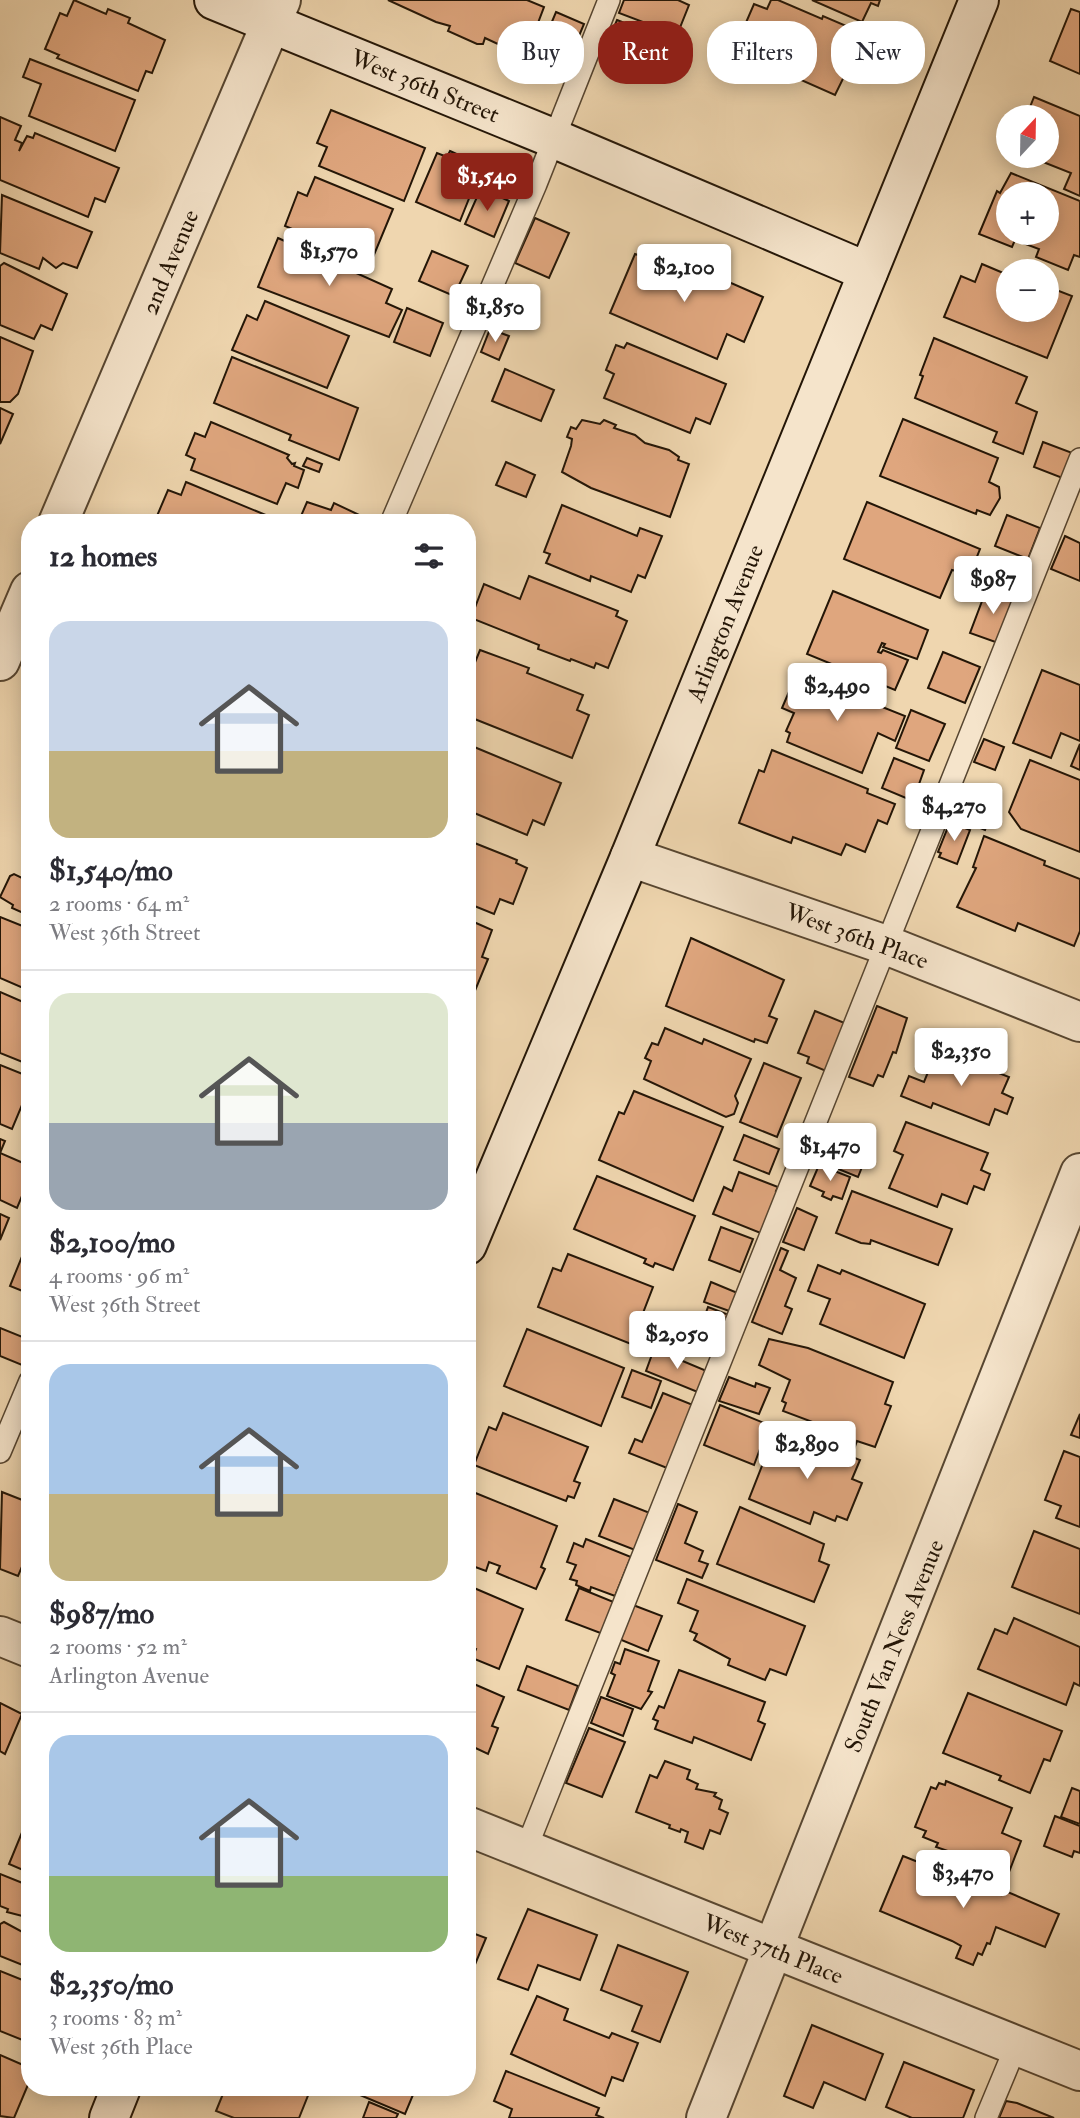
<!DOCTYPE html>
<meta charset="utf-8">
<style>
:root{--surface:#fff;--page:#f2f2f3;--text:#2b2b33;--muted:#7c7c81;--line:#e1e1e2;--accent:#8f2418}
body{margin:0;font-family:"IM FELL Double Pica",serif;background:var(--page);color:var(--text);height:100vh;display:flex;flex-direction:column;font-size:26px;white-space:nowrap}
*{box-sizing:border-box;margin:0}
p{font-size:23px;color:var(--muted)}
.icon{flex:none;width:38px;height:38px;fill:none;stroke:currentColor;stroke-width:2;stroke-linecap:round;stroke-linejoin:round}
.map{position:relative;flex:1;overflow:hidden}
.drawer{position:absolute;left:21px;top:514px;width:455px;height:1582px;display:flex;flex-direction:column;background:var(--surface);border-radius:28px;box-shadow:0 4px 18px #0003}
.drawer>*{flex:none}
.top-card{position:absolute;left:497px;top:21px;width:478px;height:63px;display:flex;gap:14px}
.needle{width:46px;rotate:22deg}
.fabs{position:absolute;left:996px;top:105px;display:grid;gap:14px}
.fabs a{display:grid;place-items:center;width:63px;height:63px;border-radius:50%;background:var(--surface);box-shadow:0 4px 18px #0003;font-size:35px}
.price{position:absolute;translate:-50% -60px;padding:0 16px;border-radius:7px;background:#fff;color:#222;font-size:23px;line-height:46px;filter:drop-shadow(0 2px 4px #0008)}
.price::after{content:'';position:absolute;left:50%;top:42px;width:21px;height:16px;margin-left:-10px;background:inherit;clip-path:polygon(0 0,100% 0,50% 100%)}
.price.current{background:var(--accent);color:#fff}
ul{padding:0;list-style:none}
li{display:grid;align-content:center;gap:14px;height:371px;padding:0 28px}
li+li{border-top:2px solid var(--line)}
li span{display:grid;place-items:center;height:217px;border-radius:21px;color:#555}
li>.icon{margin-inline-start:auto}
span .icon{width:126px;height:126px;fill:#fffc;stroke-width:1}
li b{font-size:30px}
h2{display:flex;justify-content:space-between;align-items:center;height:84px;padding:0 28px;font-size:30px}
.pill{padding:0 24px;border-radius:28px;background:var(--surface);box-shadow:0 4px 18px #0003;font-size:24px;line-height:63px}
.pill.current{background:var(--accent);color:#fff}
.map>svg:first-child{display:block}
</style>
<div class="map">
<svg width="1080" height="2118" viewBox="0 0 1080 2118">
<rect width="100%" height="100%" fill="#efd6af"/>
<filter id="stains"><feTurbulence type="fractalNoise" baseFrequency=".00286" numOctaves="4"/><feColorMatrix values="0 0 0 0 .2 0 0 0 0 .09 0 0 0 0 .02 0 0 0 .5 -.17"/></filter>
<radialGradient id="worn" r=".72"><stop offset=".6" stop-color="#630" stop-opacity="0"/><stop offset="1" stop-color="#630" stop-opacity=".3"/></radialGradient>
<g fill="#dfa67e" stroke="#241607" stroke-width="2" fill-rule="evenodd">
<polygon points="74,0 106,14 108,9 130,18 128,23 165,40 152,73 146,71 138,91 57,58 59,55 45,49 60,13 67,16"/>
<polygon points="388,0 527,0 544,7 533,36 509,30 502,46 485,38 483,44 477,44 448,31 450,26 436,22"/>
<polygon points="624,0 678,0 689,5 677,35 619,13"/>
<polygon points="771,0 778,0 822,19 823,16 865,34 835,95 747,56 750,47 738,41 754,4 767,9"/>
<polygon points="812,0 880,0 878,6 871,3 862,22"/>
<polygon points="1071,9 1080,12 1080,74 1050,61"/>
<polygon points="556,12 584,24 571,55 543,43"/>
<polygon points="617,20 642,30 627,65 602,55"/>
<polygon points="30,59 135,100 115,151 29,116 41,84 23,77"/>
<polygon points="1034,97 1080,116 1080,196 1064,189 1071,173 1028,156 1046,156 1046,117 1026,117"/>
<polygon points="331,110 425,148 404,201 319,166 327,147 317,143"/>
<polygon points="0,117 21,126 15,140 22,143 19,151 27,136 33,138 35,133 119,168 105,202 95,198 88,217 0,180"/>
<polygon points="450,151 472,161 470,167 480,171 460,221 416,202 437,153 447,157"/>
<path d="M1011,173L1080,201V257L1074,255L1068,270L1036,257L1039,249L1015,240L1012,247L979,234L997,191L1000,193ZM1008,194H1046V233H1008Z"/>
<polygon points="315,177 393,209 371,262 285,226 298,192 307,196"/>
<polygon points="481,188 509,201 494,237 465,224"/>
<polygon points="2,195 92,232 77,268 63,263 56,268 43,258 39,269 0,253"/>
<polygon points="535,218 569,233 549,278 515,263"/>
<polygon points="278,238 392,289 386,303 402,310 389,337 258,287"/>
<polygon points="649,248 672,258 671,262 675,260 700,271 699,279 710,284 713,275 763,297 744,342 727,334 717,359 610,313 635,254 638,255 640,250 647,253"/>
<polygon points="432,251 468,266 454,296 419,281"/>
<polygon points="4,263 67,294 52,330 41,325 34,339 0,325 0,266"/>
<polygon points="982,264 1008,275 1008,310 1046,310 1046,286 1072,296 1047,358 944,317 961,276 975,282"/>
<polygon points="265,301 349,336 327,388 232,350 247,315 257,320"/>
<polygon points="407,308 443,323 430,356 394,342"/>
<polygon points="490,329 509,336 499,360 481,352"/>
<polygon points="0,337 33,351 18,394 10,402 0,402"/>
<polygon points="934,338 1027,377 1016,403 1037,412 1023,454 993,442 997,432 915,398 923,376 920,375"/>
<polygon points="627,343 726,384 710,424 696,418 690,433 604,398 614,374 606,370 616,345 624,348"/>
<polygon points="232,357 358,408 339,460 289,440 291,435 214,403"/>
<polygon points="505,369 554,390 541,421 492,401"/>
<polygon points="0,408 13,414 0,444"/>
<polygon points="903,419 998,458 989,482 999,487 1000,498 990,515 977,510 976,514 880,476"/>
<polygon points="582,420 600,424 604,420 616,425 614,428 635,435 645,443 669,450 679,457 678,460 689,464 670,517 591,488 562,472 571,446 572,439 567,437 571,427 576,429"/>
<polygon points="211,422 289,455 287,458 292,464 295,463 294,466 304,470 298,488 286,483 277,504 191,470 195,459 186,455 195,433 205,437"/>
<polygon points="1043,442 1075,454 1065,479 1034,467"/>
<polygon points="307,458 322,464 319,472 303,466"/>
<polygon points="506,462 535,475 526,497 496,485"/>
<polygon points="186,482 273,518 270,523 154,523 168,490 181,495"/>
<polygon points="307,502 331,510 334,503 376,523 298,523"/>
<polygon points="867,502 980,549 970,574 952,570 940,598 844,559"/>
<polygon points="562,505 637,536 640,528 662,536 645,578 638,575 631,592 591,576 590,581 546,563 550,554 544,552"/>
<polygon points="1007,515 1040,528 1028,559 995,546"/>
<polygon points="1065,536 1080,543 1080,581 1051,569"/>
<polygon points="529,576 618,611 616,616 627,621 608,668 596,663 594,668 571,659 570,661 538,649 539,645 471,618 484,584 520,599"/>
<polygon points="987,588 1016,599 1001,644 970,633"/>
<polygon points="833,591 928,630 917,659 883,647 885,644 882,643 878,652 881,653 883,650 908,660 895,690 807,654"/>
<polygon points="480,650 529,668 527,673 583,695 577,710 589,715 572,758 467,716 467,682"/>
<polygon points="943,652 980,667 965,703 928,688"/>
<polygon points="1042,670 1080,685 1080,741 1061,733 1051,758 1013,743"/>
<polygon points="797,673 905,716 895,741 878,733 862,773 787,742 790,733 786,731 794,713 782,708"/>
<polygon points="911,710 945,724 929,761 896,748"/>
<polygon points="984,739 1004,747 995,770 974,762"/>
<polygon points="467,744 561,783 544,825 533,820 527,835 467,810"/>
<polygon points="1080,744 1080,770 1071,766"/>
<polygon points="772,750 868,789 867,793 895,804 887,824 878,820 865,852 846,844 841,855 793,837 791,843 739,823 759,770 764,772"/>
<polygon points="894,758 924,770 913,801 882,788"/>
<polygon points="1030,760 1080,780 1080,852 1021,829 1009,812"/>
<polygon points="962,793 995,806 985,830 953,817"/>
<polygon points="950,822 970,830 957,864 939,857 941,853 938,852"/>
<polygon points="984,836 1045,861 1044,865 1080,879 1080,931 1074,946 1018,923 1015,931 957,907 976,868 973,867"/>
<polygon points="467,840 517,860 516,863 527,868 513,904 500,899 494,914 467,903"/>
<polygon points="30,866 30,916 12,908 13,905 0,897 10,876 14,874 24,879"/>
<polygon points="0,917 30,929 30,998 25,996 28,990 0,978"/>
<polygon points="467,919 492,930 482,957 488,959 472,998 467,996"/>
<polygon points="691,938 784,980 769,1016 777,1019 767,1043 755,1039 754,1042 666,1006"/>
<polygon points="0,992 30,1005 30,1065 0,1053"/>
<polygon points="877,1006 907,1018 896,1053 893,1052 883,1077 878,1075 873,1086 849,1077"/>
<polygon points="815,1011 847,1024 826,1071 807,1063 809,1057 798,1053"/>
<polygon points="665,1028 702,1044 704,1039 751,1059 735,1096 738,1103 734,1114 726,1117 644,1079 651,1061 645,1058 652,1043 658,1045"/>
<polygon points="937,1050 961,1058 963,1054 988,1064 986,1068 1009,1077 1002,1093 1013,1098 1007,1114 995,1109 989,1125 933,1103 931,1108 901,1096 909,1076 924,1082"/>
<polygon points="764,1063 801,1078 777,1137 740,1122"/>
<polygon points="0,1065 30,1077 30,1086 12,1129 0,1124"/>
<polygon points="634,1091 723,1127 693,1201 599,1160 619,1112 624,1114"/>
<polygon points="906,1122 988,1153 981,1170 990,1174 984,1190 974,1186 967,1204 942,1194 937,1207 889,1188 903,1155 894,1151"/>
<polygon points="828,1130 870,1147 858,1177 816,1160"/>
<polygon points="744,1135 779,1149 769,1174 734,1160"/>
<polygon points="0,1139 5,1141 0,1153 30,1166 30,1177 17,1208 0,1200"/>
<polygon points="819,1165 850,1177 842,1199 833,1196 831,1200 822,1196 824,1192 810,1186"/>
<polygon points="739,1172 778,1187 776,1191 780,1193 763,1234 713,1214 724,1187 732,1191"/>
<polygon points="597,1176 695,1216 673,1270 655,1263 653,1267 644,1263 646,1259 574,1229"/>
<polygon points="852,1191 952,1229 938,1265 871,1240 870,1244 861,1243 836,1233"/>
<polygon points="797,1208 817,1217 804,1250 783,1242"/>
<polygon points="0,1214 9,1218 0,1240"/>
<polygon points="721,1227 753,1239 740,1272 709,1260"/>
<polygon points="30,1237 30,1294 10,1286"/>
<polygon points="781,1248 788,1251 780,1270 796,1278 785,1306 792,1309 782,1334 752,1322"/>
<polygon points="568,1254 653,1287 631,1344 538,1307 553,1268 561,1271"/>
<polygon points="818,1265 840,1274 842,1270 925,1304 904,1358 820,1324 830,1299 808,1291"/>
<polygon points="711,1282 740,1294 732,1312 704,1302"/>
<polygon points="708,1307 729,1315 723,1332 702,1324"/>
<polygon points="0,1328 30,1340 22,1365 0,1356"/>
<polygon points="527,1329 624,1368 601,1426 504,1386"/>
<polygon points="769,1339 808,1348 893,1382 885,1404 891,1406 875,1447 857,1441 853,1452 821,1440 826,1427 783,1411 786,1403 782,1401 790,1380 759,1365"/>
<polygon points="654,1349 709,1372 700,1393 646,1371"/>
<polygon points="632,1370 661,1381 651,1408 622,1397"/>
<polygon points="729,1377 755,1387 756,1383 770,1388 759,1414 719,1401"/>
<polygon points="663,1393 693,1405 667,1468 629,1453 635,1439 642,1442"/>
<polygon points="720,1405 769,1425 754,1465 704,1445"/>
<polygon points="503,1413 588,1447 574,1481 580,1483 574,1498 568,1496 566,1501 474,1465 489,1427 496,1430"/>
<polygon points="1080,1414 1080,1438 1071,1435"/>
<polygon points="782,1435 827,1453 829,1448 860,1460 852,1479 862,1483 847,1520 837,1516 835,1521 814,1512 810,1524 749,1499 771,1443 778,1446"/>
<polygon points="1064,1451 1080,1457 1080,1527 1056,1518 1061,1506 1045,1500"/>
<polygon points="2,1492 30,1503 30,1548 18,1576 0,1569"/>
<polygon points="473,1492 557,1526 541,1567 545,1569 536,1589 497,1573 500,1566 489,1562 486,1571 467,1564 467,1506"/>
<polygon points="614,1499 650,1513 635,1550 599,1536"/>
<polygon points="678,1504 697,1512 685,1543 703,1551 699,1561 708,1564 702,1578 656,1560"/>
<polygon points="740,1507 824,1544 819,1561 829,1565 814,1602 717,1564"/>
<polygon points="1034,1531 1080,1549 1080,1614 1012,1587"/>
<polygon points="586,1539 631,1557 615,1596 591,1587 590,1591 576,1585 577,1581 570,1579 576,1565 567,1562 574,1543 583,1547"/>
<polygon points="687,1579 805,1626 786,1675 770,1669 765,1680 728,1665 730,1659 694,1640 697,1634 690,1631 698,1611 678,1603"/>
<polygon points="467,1585 523,1609 499,1669 472,1658 476,1649 467,1645"/>
<polygon points="579,1588 616,1603 603,1634 566,1620"/>
<polygon points="633,1605 662,1616 648,1651 619,1639"/>
<polygon points="1014,1618 1080,1647 1080,1686 1074,1683 1066,1705 978,1669 995,1629 1007,1634"/>
<polygon points="625,1649 659,1661 648,1691 652,1692 641,1709 607,1696 615,1675 611,1673 615,1662 620,1664"/>
<polygon points="527,1666 578,1686 569,1710 518,1690"/>
<polygon points="679,1670 765,1702 758,1721 765,1724 751,1760 694,1737 692,1743 655,1729 658,1721 653,1719 659,1706 664,1708"/>
<polygon points="467,1681 504,1697 492,1726 498,1728 488,1754 467,1744"/>
<polygon points="968,1693 1062,1731 1050,1761 1044,1759 1030,1793 999,1780 1001,1776 943,1753"/>
<polygon points="601,1697 633,1709 623,1736 591,1723"/>
<polygon points="0,1703 22,1714 5,1754 0,1751"/>
<polygon points="589,1728 625,1742 602,1797 566,1783"/>
<polygon points="665,1761 690,1770 687,1779 698,1784 696,1789 716,1793 714,1796 722,1800 719,1809 728,1813 720,1834 710,1830 703,1849 685,1842 688,1832 681,1829 680,1832 669,1828 670,1825 636,1812 650,1775 657,1778"/>
<polygon points="946,1781 1012,1808 1002,1833 1021,1841 1009,1872 936,1847 938,1843 923,1837 926,1831 915,1827 931,1787 936,1789 939,1783 945,1785"/>
<polygon points="1072,1788 1080,1791 1080,1824 1061,1817"/>
<polygon points="30,1813 30,1873 9,1864"/>
<polygon points="1055,1816 1080,1826 1080,1853 1074,1851 1072,1857 1044,1846"/>
<polygon points="903,1856 1001,1895 1003,1890 1059,1914 1045,1947 996,1927 990,1944 987,1943 982,1955 978,1953 973,1965 956,1958 961,1946 952,1941 880,1911"/>
<polygon points="0,1874 30,1886 30,1918 7,1912 8,1909 0,1906"/>
<polygon points="528,1909 597,1935 580,1980 538,1965 528,1990 498,1979"/>
<polygon points="4,1922 30,1936 30,1968 0,1956 0,1924"/>
<polygon points="467,1931 486,1938 474,1967 467,1964"/>
<polygon points="618,1945 688,1972 660,2042 632,2031 642,2006 601,1990"/>
<polygon points="0,1971 30,1983 30,2043 0,2031"/>
<polygon points="537,1996 568,2009 564,2020 609,2038 612,2033 638,2043 623,2081 612,2077 605,2096 511,2054"/>
<polygon points="812,2025 883,2054 865,2100 824,2082 813,2108 784,2096"/>
<polygon points="0,2055 30,2068 30,2080 14,2118 0,2116"/>
<polygon points="904,2062 974,2090 963,2118 912,2118 886,2107"/>
<polygon points="506,2071 599,2108 596,2115 604,2118 509,2118 512,2109 494,2101"/>
<polygon points="222,2088 311,2088 299,2118 234,2118 216,2111 225,2089"/>
<polygon points="349,2088 410,2088 415,2090 405,2114 348,2090"/>
<polygon points="1006,2101 1017,2103 1054,2118 999,2118"/>
<polygon points="369,2102 398,2114 396,2118 363,2118"/>
</g>
<g fill="none" stroke-linecap="round" stroke-linejoin="round">
<defs>
<g id="lane">
<polyline points="391,523 536,184 609,0"/>
<polyline points="0,1452 30,1381"/>
<polyline points="526,1849 1080,459"/>
<polyline points="986,2118 1016,2046"/>
</g>
<g id="street">
<polyline points="58,523 281,0"/>
<polyline points="0,661 30,591"/>
<polyline points="630,857 886,945 1080,1022"/>
<polyline points="0,1636 30,1648"/>
<polyline points="467,1826 1080,2071"/>
<polyline points="706,2118 1080,1173"/>
</g>
<g id="secondary">
<polyline points="214,0 555,139 868,272"/>
<polyline points="467,1245 630,857 979,0"/>
<polyline points="109,2118 121,2088"/>
</g>
</defs>
<use href="#lane" stroke="#574631" stroke-width="24"/>
<use href="#street" stroke="#574631" stroke-width="42"/>
<use href="#secondary" stroke="#241607" stroke-width="42"/>
<use href="#lane" stroke="#f5e4cb" stroke-width="21"/>
<use href="#street" stroke="#f5e4cb" stroke-width="38"/>
<use href="#secondary" stroke="#f5e4cb" stroke-width="38"/>
</g>
<g text-anchor="middle" stroke-width="6" stroke-linejoin="round" paint-order="stroke">
<g font-size="24" fill="#241607" stroke="#f5e4cb">
<text transform="translate(425 86) rotate(22)" y="8">West 36th Street</text>
<text transform="translate(170 262) rotate(-67)" y="8">2nd Avenue</text>
<text transform="translate(725 623) rotate(-68)" y="8">Arlington Avenue</text>
<text transform="translate(857 936) rotate(20)" y="8">West 36th Place</text>
<text transform="translate(894 1646) rotate(-68)" y="8">South Van Ness Avenue</text>
<text transform="translate(773 1949) rotate(22)" y="8">West 37th Place</text>
</g>
</g>
<rect width="100%" height="100%" filter="url(#stains)"/>
<rect width="100%" height="100%" fill="url(#worn)"/>
</svg>
<div class="fabs">
<a><svg class="needle" viewBox="-14 -14 28 28"><path d="M0-13l5 13h-10z" fill="#e53935"/><path d="M0 13l5-13h-10z" fill="#7c7c81"/></svg></a>
<a>+</a>
<a>−</a>
</div>
<b class="price current" style="left:487px;top:213px">$1,540</b>
<b class="price" style="left:329px;top:288px">$1,570</b>
<b class="price" style="left:684px;top:304px">$2,100</b>
<b class="price" style="left:495px;top:344px">$1,850</b>
<b class="price" style="left:993px;top:616px">$987</b>
<b class="price" style="left:837px;top:723px">$2,490</b>
<b class="price" style="left:954px;top:843px">$4,270</b>
<b class="price" style="left:961px;top:1088px">$2,350</b>
<b class="price" style="left:830px;top:1183px">$1,470</b>
<b class="price" style="left:677px;top:1371px">$2,050</b>
<b class="price" style="left:807px;top:1481px">$2,890</b>
<b class="price" style="left:963px;top:1910px">$3,470</b>
<div class="top-card">
<a class="pill">Buy</a>
<a class="pill current">Rent</a>
<a class="pill">Filters</a>
<a class="pill">New</a>
</div>
<section class="drawer">
<h2>12 homes<svg class="icon" aria-label="filters" viewBox="0 0 24 24"><path d="M4 7h16M4 17h16"/><circle cx="9" cy="7" r="2"/><circle cx="15" cy="17" r="2"/></svg></h2>
<ul>
<li><span style="background:linear-gradient(#c9d6e8 60%,#c2b280 0)"><svg class="icon" aria-label="home" viewBox="0 0 24 24"><path d="M3 11l9-7 9 7M6 9v11h12V9"/></svg></span><div><b>$1,540/mo</b><p>2 rooms · 64 m²</p><p>West 36th Street</p></div></li>
<li><span style="background:linear-gradient(#dfe7d0 60%,#9aa5b1 0)"><svg class="icon" aria-label="home" viewBox="0 0 24 24"><path d="M3 11l9-7 9 7M6 9v11h12V9"/></svg></span><div><b>$2,100/mo</b><p>4 rooms · 96 m²</p><p>West 36th Street</p></div></li>
<li><span style="background:linear-gradient(#a9c7e8 60%,#c2b280 0)"><svg class="icon" aria-label="home" viewBox="0 0 24 24"><path d="M3 11l9-7 9 7M6 9v11h12V9"/></svg></span><div><b>$987/mo</b><p>2 rooms · 52 m²</p><p>Arlington Avenue</p></div></li>
<li><span style="background:linear-gradient(#a9c7e8 65%,#8fb573 0)"><svg class="icon" aria-label="home" viewBox="0 0 24 24"><path d="M3 11l9-7 9 7M6 9v11h12V9"/></svg></span><div><b>$2,350/mo</b><p>3 rooms · 83 m²</p><p>West 36th Place</p></div></li>
</ul>
</section>
</div>
